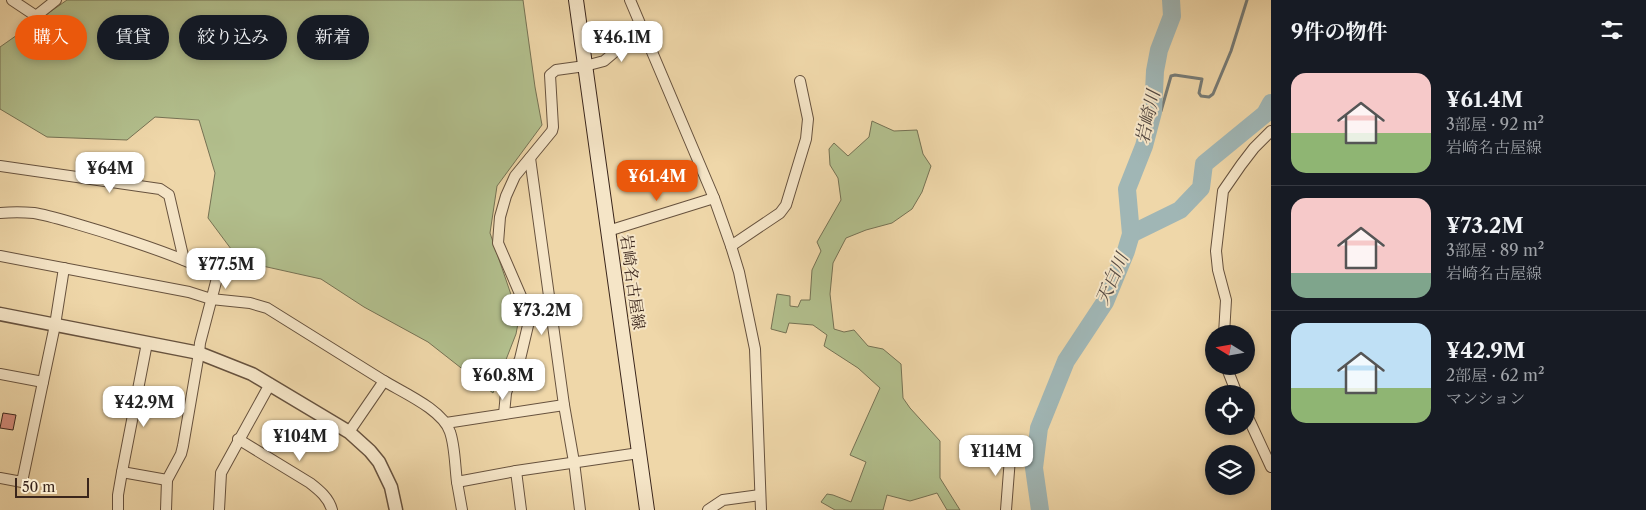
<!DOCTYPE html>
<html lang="ja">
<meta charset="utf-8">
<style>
:root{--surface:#171b24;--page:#20242c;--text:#f1f3f6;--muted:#9ea1a6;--line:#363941;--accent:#ea580c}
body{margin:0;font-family:"Libre Caslon Text","Noto Serif JP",serif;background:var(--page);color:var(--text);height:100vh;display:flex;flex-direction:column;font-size:19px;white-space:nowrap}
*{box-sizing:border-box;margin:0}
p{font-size:16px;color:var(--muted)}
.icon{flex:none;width:28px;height:28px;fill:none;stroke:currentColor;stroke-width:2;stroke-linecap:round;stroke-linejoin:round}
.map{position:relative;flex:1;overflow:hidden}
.details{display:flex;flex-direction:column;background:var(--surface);width:375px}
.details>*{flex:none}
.guide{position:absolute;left:15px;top:15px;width:475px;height:45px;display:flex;gap:10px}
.needle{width:32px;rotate:281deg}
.buttons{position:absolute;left:1205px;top:325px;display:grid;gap:10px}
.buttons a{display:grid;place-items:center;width:50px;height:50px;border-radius:50%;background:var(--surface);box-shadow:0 2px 8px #0003;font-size:25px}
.scale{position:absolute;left:15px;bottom:12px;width:74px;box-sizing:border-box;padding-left:5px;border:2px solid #3a251b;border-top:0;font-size:14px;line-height:18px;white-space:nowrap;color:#3a251b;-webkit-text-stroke:4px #f5e5c7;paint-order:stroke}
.price{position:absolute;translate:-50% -42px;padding:0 11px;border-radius:10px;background:#fff;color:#222;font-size:16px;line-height:32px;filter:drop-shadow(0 1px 2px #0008)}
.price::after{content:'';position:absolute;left:50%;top:30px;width:15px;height:11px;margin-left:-8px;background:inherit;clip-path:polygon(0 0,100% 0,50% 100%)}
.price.active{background:var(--accent);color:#fff}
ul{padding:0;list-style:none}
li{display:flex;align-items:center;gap:15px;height:125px;padding:0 20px}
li+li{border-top:1px solid var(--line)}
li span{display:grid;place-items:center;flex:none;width:140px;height:100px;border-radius:15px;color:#555}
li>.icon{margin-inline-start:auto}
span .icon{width:60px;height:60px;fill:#fffc;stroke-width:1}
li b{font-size:21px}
h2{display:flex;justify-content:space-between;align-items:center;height:60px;padding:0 20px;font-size:21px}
.tag{padding:0 18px;border-radius:22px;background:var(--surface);box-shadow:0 2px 8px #0003;font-size:18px;line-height:45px}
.tag.active{background:var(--accent);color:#fff}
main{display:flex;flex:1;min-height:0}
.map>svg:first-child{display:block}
</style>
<main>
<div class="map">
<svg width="1271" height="510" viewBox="0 0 1271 510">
<rect width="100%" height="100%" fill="#efd7a9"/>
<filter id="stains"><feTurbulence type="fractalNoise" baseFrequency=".004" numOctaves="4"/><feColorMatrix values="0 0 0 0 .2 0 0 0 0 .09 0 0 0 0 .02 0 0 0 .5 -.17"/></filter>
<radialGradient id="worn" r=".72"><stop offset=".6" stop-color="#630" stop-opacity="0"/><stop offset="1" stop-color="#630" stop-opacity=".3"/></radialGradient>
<g fill="#b2bf8d" stroke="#767254">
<polygon points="67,0 523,0 535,87 542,125 497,186 490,233 519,318 516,334 493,393 428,342 364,307 321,279 240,261 208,218 215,173 199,120 155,117 127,140 47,137 0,109 0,47"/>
<polygon points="872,121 894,131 917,130 923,154 931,166 922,192 912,209 892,223 866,230 846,238 833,263 830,294 834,329 844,332 854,330 868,346 883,349 901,364 903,398 910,408 940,441 940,478 960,510 947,510 937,493 910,501 887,495 883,510 835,510 821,502 827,494 833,495 851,502 866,462 850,455 880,388 858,368 824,346 827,335 813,325 789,323 786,333 771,329 777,294 790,296 790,306 798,307 801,300 810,300 812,270 821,251 817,242 841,200 838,178 830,165 829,149 834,143 848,156 869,137"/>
</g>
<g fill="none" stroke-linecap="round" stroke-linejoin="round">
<polyline stroke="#777c77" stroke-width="3" points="1153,112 1161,111 1171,76 1175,75 1202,79 1199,93 1201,96 1209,97 1213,94 1231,51 1247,0"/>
<g stroke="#a0b6b5" stroke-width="18">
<polyline points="1131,234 1180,210 1201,188 1204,164 1265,114 1271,103"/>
<polyline points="1040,510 1034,468 1039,428 1066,361 1105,302 1126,251 1131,234 1127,189 1144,146 1153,112 1155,71 1159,50 1172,16 1171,0"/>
</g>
</g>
<polygon fill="#d58b7b" stroke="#3a251b" points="3,413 16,415 13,430 0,428"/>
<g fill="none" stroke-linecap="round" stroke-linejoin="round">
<defs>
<g id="minor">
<polyline points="12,0 36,16 56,0"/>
<polyline points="630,0 714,198 731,246 739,272 755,349 761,510"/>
<polyline points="530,158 564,405 574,462 580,510"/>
<polyline points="0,166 160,189 169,195 184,260"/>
<path d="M0,213C11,212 23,212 34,213C60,217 206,262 217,278L200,343L199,353L183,446L181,454L167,480L166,510"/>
<polyline points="608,231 714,198"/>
<polyline points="731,246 780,213 786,205 806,139 808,119 800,81"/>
<polyline points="0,256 189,292 211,299 250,303 267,308 384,381"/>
<polyline points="1224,334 1226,300 1218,270 1216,251 1223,191 1241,165 1254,148 1271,131"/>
<polyline points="1226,366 1237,394"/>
<polyline points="0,374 43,382"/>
<polyline points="1246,413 1271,467"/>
<polyline points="504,414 506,393 510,381 520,359 530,317 498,243 500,217 506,196 515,176 552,131 553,127 550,75 556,70 585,66 604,61 643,28"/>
<polyline points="446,423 564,405"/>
<path d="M349,432L384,381C404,393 443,410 450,432C455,446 455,467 457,482L516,471L639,453"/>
<path d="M238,439L310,483C319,490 329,498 332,510"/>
<polyline points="516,471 521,510"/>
<polyline points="122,472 167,480"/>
<polyline points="0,478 22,482 55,325 64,268"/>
<polyline points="457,482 462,510"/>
<polyline points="118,510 118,495 122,472 147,343"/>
<polyline points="219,510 221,473 270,384"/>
<polyline points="708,510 723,500 760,495"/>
<polyline points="1006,510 1011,445"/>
</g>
<polyline id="tertiary" points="0,314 199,353 252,374 349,432 370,451 379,462 391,487 396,510"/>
<polyline id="secondary" points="576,0 647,510"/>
</defs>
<use href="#minor" stroke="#67523e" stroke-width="12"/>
<use href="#tertiary" stroke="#67523e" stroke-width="15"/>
<use href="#secondary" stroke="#3a251b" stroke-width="16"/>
<use href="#minor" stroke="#f5e5c7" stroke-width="10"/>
<use href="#tertiary" stroke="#f5e5c7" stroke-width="12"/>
<use href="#secondary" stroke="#f5e5c7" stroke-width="14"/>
</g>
<g text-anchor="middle" stroke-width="4" stroke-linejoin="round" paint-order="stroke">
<g font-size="16" fill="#3a251b" stroke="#f5e5c7">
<text transform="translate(633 282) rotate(82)" y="6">岩崎名古屋線</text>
</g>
<g font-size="18" font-style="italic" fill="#544942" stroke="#f5e5c7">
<text transform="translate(1148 117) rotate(-77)" y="6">岩崎川</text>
<text transform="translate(1112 279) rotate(-66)" y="6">天白川</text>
</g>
</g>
<rect width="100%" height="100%" filter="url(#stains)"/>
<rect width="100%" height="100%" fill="url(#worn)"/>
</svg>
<div class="buttons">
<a><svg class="needle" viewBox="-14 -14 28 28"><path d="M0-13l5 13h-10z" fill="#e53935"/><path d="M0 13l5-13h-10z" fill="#9ea1a6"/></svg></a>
<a><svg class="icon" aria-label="locate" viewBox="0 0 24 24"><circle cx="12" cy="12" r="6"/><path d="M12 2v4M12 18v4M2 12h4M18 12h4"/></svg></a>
<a><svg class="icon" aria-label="layers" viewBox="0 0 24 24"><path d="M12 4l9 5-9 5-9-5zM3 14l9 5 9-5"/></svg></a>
</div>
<div class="scale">50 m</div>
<b class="price" style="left:622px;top:63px">¥46.1M</b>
<b class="price" style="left:110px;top:194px">¥64M</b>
<b class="price active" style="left:657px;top:202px">¥61.4M</b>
<b class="price" style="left:226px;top:290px">¥77.5M</b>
<b class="price" style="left:542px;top:336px">¥73.2M</b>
<b class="price" style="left:503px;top:401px">¥60.8M</b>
<b class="price" style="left:144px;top:428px">¥42.9M</b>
<b class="price" style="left:300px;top:462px">¥104M</b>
<b class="price" style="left:996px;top:477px">¥114M</b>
<div class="guide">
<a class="tag active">購入</a>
<a class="tag">賃貸</a>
<a class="tag">絞り込み</a>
<a class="tag">新着</a>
</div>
</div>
<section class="details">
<h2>9件の物件<svg class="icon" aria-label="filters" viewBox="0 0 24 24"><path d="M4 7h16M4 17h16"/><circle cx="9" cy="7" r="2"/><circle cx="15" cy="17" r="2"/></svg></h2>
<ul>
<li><span style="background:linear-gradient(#f6c9c9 60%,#8fb573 0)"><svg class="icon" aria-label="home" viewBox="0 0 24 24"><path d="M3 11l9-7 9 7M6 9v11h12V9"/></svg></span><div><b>¥61.4M</b><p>3部屋 · 92 m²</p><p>岩崎名古屋線</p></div></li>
<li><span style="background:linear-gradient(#f6c9c9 75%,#7fa58c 0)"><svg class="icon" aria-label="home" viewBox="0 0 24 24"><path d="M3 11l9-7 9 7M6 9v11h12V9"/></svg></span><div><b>¥73.2M</b><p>3部屋 · 89 m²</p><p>岩崎名古屋線</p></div></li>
<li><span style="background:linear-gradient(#bfe0f5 65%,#8fb573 0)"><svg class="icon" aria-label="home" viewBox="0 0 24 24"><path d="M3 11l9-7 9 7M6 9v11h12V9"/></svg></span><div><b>¥42.9M</b><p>2部屋 · 62 m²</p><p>マンション</p></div></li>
</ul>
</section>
</main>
